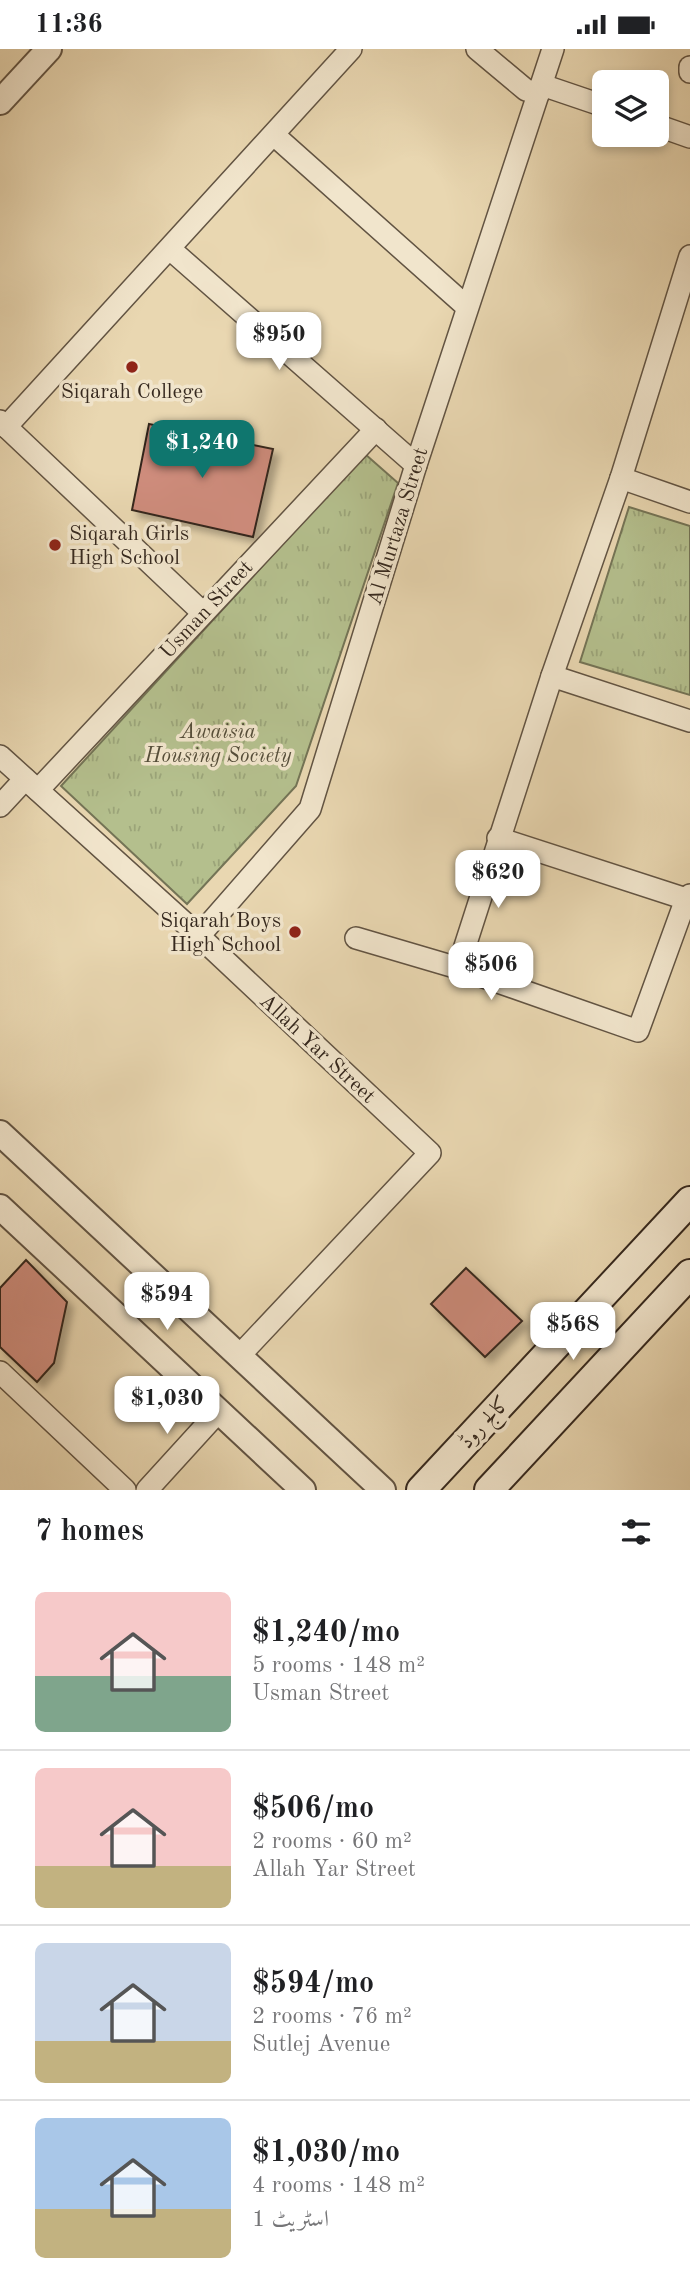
<!DOCTYPE html>
<meta charset="utf-8">
<style>
:root{--surface:#fff;--page:#f6f6f6;--text:#202124;--muted:#757577;--line:#e0e0e0;--accent:#0f766e}
body{margin:0;font-family:"Old Standard TT",Amiri,serif;background:var(--page);color:var(--text);height:100vh;display:flex;flex-direction:column;font-size:26px;white-space:nowrap}
*{box-sizing:border-box;margin:0}
p{font-size:23px;color:var(--muted)}
.icon{flex:none;width:38px;height:38px;fill:none;stroke:currentColor;stroke-width:2;stroke-linecap:round;stroke-linejoin:round}
.map{position:relative;height:1441px;overflow:hidden}
.side{display:flex;flex-direction:column;background:var(--surface);flex:1}
.side>*{flex:none}
.tools{position:absolute;left:592px;top:21px;display:grid;gap:14px}
.tools a{display:grid;place-items:center;width:77px;height:77px;border-radius:10px;background:var(--surface);box-shadow:0 4px 10px #0003;font-size:35px}
.price{position:absolute;translate:-50% -60px;padding:0 16px;border-radius:14px;background:#fff;color:#222;font-size:23px;line-height:46px;filter:drop-shadow(0 2px 4px #0008)}
.price::after{content:'';position:absolute;left:50%;top:42px;width:21px;height:16px;margin-left:-10px;background:inherit;clip-path:polygon(0 0,100% 0,50% 100%)}
.price.active{background:var(--accent);color:#fff}
ul{padding:0;list-style:none}
li{display:flex;align-items:center;gap:21px;height:175px;padding:0 35px}
li+li{border-top:2px solid var(--line)}
li span{display:grid;place-items:center;flex:none;width:196px;height:140px;border-radius:10px;color:#555}
li>.icon{margin-inline-start:auto}
span .icon{width:84px;height:84px;fill:#fffc;stroke-width:1}
li b{font-size:30px}
h2{display:flex;justify-content:space-between;align-items:center;height:84px;padding:0 35px;font-size:30px}
.status{display:flex;justify-content:space-between;align-items:center;height:49px;padding:0 35px;background:var(--surface);direction:ltr}
.status svg{height:19px;fill:currentColor}
.map>svg:first-child{display:block}
</style>
<div class="status"><b>11:36</b><svg viewBox="0 0 49 12"><path d="M0 12V9h3v3zM5 12V6h3v6zM10 12V3h3v9zM15 12V0h3v12zM26 1h20v11H26zM47 4h2v5h-2z"/></svg></div>
<div class="map">
<svg width="690" height="1441" viewBox="0 0 690 1441">
<defs>
<pattern id="park-tufts" width="24" height="20" patternUnits="userSpaceOnUse" patternTransform="scale(1.75)"><rect width="24" height="20" fill="#b4bf8d"/><path d="M3 7l-1-3M5 7V3M7 7l1-3M15 17l-1-3M17 17v-4M19 17l1-3" fill="none" stroke="#9ba479"/></pattern>
<filter id="shadow"><feDropShadow dx="6" dy="6" stdDeviation="3.5" flood-color="#0004"/></filter>
</defs>
<rect width="100%" height="100%" fill="#e9d7b1"/>
<filter id="stains"><feTurbulence type="fractalNoise" baseFrequency=".00286" numOctaves="4"/><feColorMatrix values="0 0 0 0 .2 0 0 0 0 .09 0 0 0 0 .02 0 0 0 .5 -.17"/></filter>
<radialGradient id="worn" r=".72"><stop offset=".6" stop-color="#630" stop-opacity="0"/><stop offset="1" stop-color="#630" stop-opacity=".3"/></radialGradient>
<g fill="url(#park-tufts)" stroke="#747456" stroke-width="2">
<polygon points="365,405 398,434 296,737 187,855 61,737"/>
<polygon points="629,458 690,477 690,646 580,613"/>
</g>
<g fill="#ce8c7b" stroke="#35281e" stroke-width="2" filter="url(#shadow)">
<polygon points="149,375 273,400 253,488 132,461"/>
<polygon points="26,1211 67,1253 54,1314 37,1333 0,1298 0,1239"/>
<polygon points="466,1219 522,1272 485,1308 431,1255"/>
</g>
<g fill="none" stroke-linecap="round" stroke-linejoin="round">
<defs>
<g id="minor">
<polyline points="477,0 526,41 539,44"/>
<polyline points="690,18 690,23"/>
<polyline points="542,36 604,57"/>
<polyline points="656,76 690,88"/>
<polyline points="274,86 467,258"/>
<polyline points="170,200 416,416"/>
<polyline points="0,372 203,564"/>
<polyline points="6,378 351,0"/>
<polyline points="621,429 690,453"/>
<polyline points="552,627 690,672"/>
<polyline points="0,707 199,887 430,1104 239,1307"/>
<polyline points="38,741 376,380"/>
<polyline points="0,757 25,730"/>
<polyline points="498,789 686,850"/>
<polyline points="199,887 310,760 416,416 553,0"/>
<polyline points="356,889 458,919 638,982 686,850 690,846"/>
<polyline points="458,919 552,627 621,429 690,207"/>
<polyline points="0,1323 125,1441"/>
<polyline points="147,1441 219,1362"/>
</g>
<g id="tertiary">
<polyline points="0,53 49,0"/>
<polyline points="0,1084 383,1441"/>
<polyline points="0,1158 303,1441"/>
</g>
<g id="secondary">
<polyline points="421,1441 690,1152"/>
<polyline points="489,1441 690,1225"/>
</g>
</defs>
<use href="#minor" stroke="#625443" stroke-width="24"/>
<use href="#tertiary" stroke="#625443" stroke-width="28"/>
<use href="#secondary" stroke="#35281e" stroke-width="32"/>
<use href="#minor" stroke="#f1e5cc" stroke-width="21"/>
<use href="#tertiary" stroke="#f1e5cc" stroke-width="24"/>
<use href="#secondary" stroke="#f1e5cc" stroke-width="28"/>
</g>
<g fill="#8f2418" stroke="#f1e5cc" stroke-width="2.5">
<circle cx="132" cy="318" r="7"/>
<circle cx="55" cy="496" r="7"/>
<circle cx="295" cy="883" r="7"/>
</g>
<g text-anchor="middle" stroke-width="7" stroke-linejoin="round" paint-order="stroke">
<g font-size="21" fill="#35281e" stroke="#f1e5cc">
<text x="132" y="349">Siqarah College</text>
<text x="69" y="491" text-anchor="start">Siqarah Girls<tspan x="69" dy="24">High School</tspan></text>
<text x="281" y="878" text-anchor="end">Siqarah Boys<tspan x="281" dy="24">High School</tspan></text>
</g>
<g font-size="21" fill="#35281e" stroke="#f1e5cc">
<text transform="translate(397 477) rotate(-73)" y="7">Al Murtaza Street</text>
<text transform="translate(206 560) rotate(-47)" y="7">Usman Street</text>
<text transform="translate(318 999) rotate(43)" y="7">Allah Yar Street</text>
<text transform="translate(484 1373) rotate(-47)" y="7">کالج روڈ</text>
</g>
<g font-size="21" font-style="italic" fill="#554e3a" stroke="#f1e5cc">
<text x="218" y="689">Awaisia<tspan x="218" dy="24">Housing Society</tspan></text>
</g>
</g>
<rect width="100%" height="100%" filter="url(#stains)"/>
<rect width="100%" height="100%" fill="url(#worn)"/>
</svg>
<div class="tools">
<a><svg class="icon" aria-label="layers" viewBox="0 0 24 24"><path d="M12 4l9 5-9 5-9-5zM3 14l9 5 9-5"/></svg></a>
</div>
<b class="price" style="left:279px;top:323px">$950</b>
<b class="price active" style="left:202px;top:431px">$1,240</b>
<b class="price" style="left:498px;top:861px">$620</b>
<b class="price" style="left:491px;top:953px">$506</b>
<b class="price" style="left:167px;top:1283px">$594</b>
<b class="price" style="left:573px;top:1313px">$568</b>
<b class="price" style="left:167px;top:1387px">$1,030</b>
</div>
<section class="side">
<h2>7 homes<svg class="icon" aria-label="filters" viewBox="0 0 24 24"><path d="M4 7h16M4 17h16"/><circle cx="9" cy="7" r="2"/><circle cx="15" cy="17" r="2"/></svg></h2>
<ul>
<li><span style="background:linear-gradient(#f6c9c9 60%,#7fa58c 0)"><svg class="icon" aria-label="home" viewBox="0 0 24 24"><path d="M3 11l9-7 9 7M6 9v11h12V9"/></svg></span><div><b>$1,240/mo</b><p>5 rooms · 148 m²</p><p>Usman Street</p></div></li>
<li><span style="background:linear-gradient(#f6c9c9 70%,#c2b280 0)"><svg class="icon" aria-label="home" viewBox="0 0 24 24"><path d="M3 11l9-7 9 7M6 9v11h12V9"/></svg></span><div><b>$506/mo</b><p>2 rooms · 60 m²</p><p>Allah Yar Street</p></div></li>
<li><span style="background:linear-gradient(#c9d6e8 70%,#c2b280 0)"><svg class="icon" aria-label="home" viewBox="0 0 24 24"><path d="M3 11l9-7 9 7M6 9v11h12V9"/></svg></span><div><b>$594/mo</b><p>2 rooms · 76 m²</p><p>Sutlej Avenue</p></div></li>
<li><span style="background:linear-gradient(#a9c7e8 65%,#c2b280 0)"><svg class="icon" aria-label="home" viewBox="0 0 24 24"><path d="M3 11l9-7 9 7M6 9v11h12V9"/></svg></span><div><b>$1,030/mo</b><p>4 rooms · 148 m²</p><p>اسٹریٹ 1</p></div></li>
</ul>
</section>
